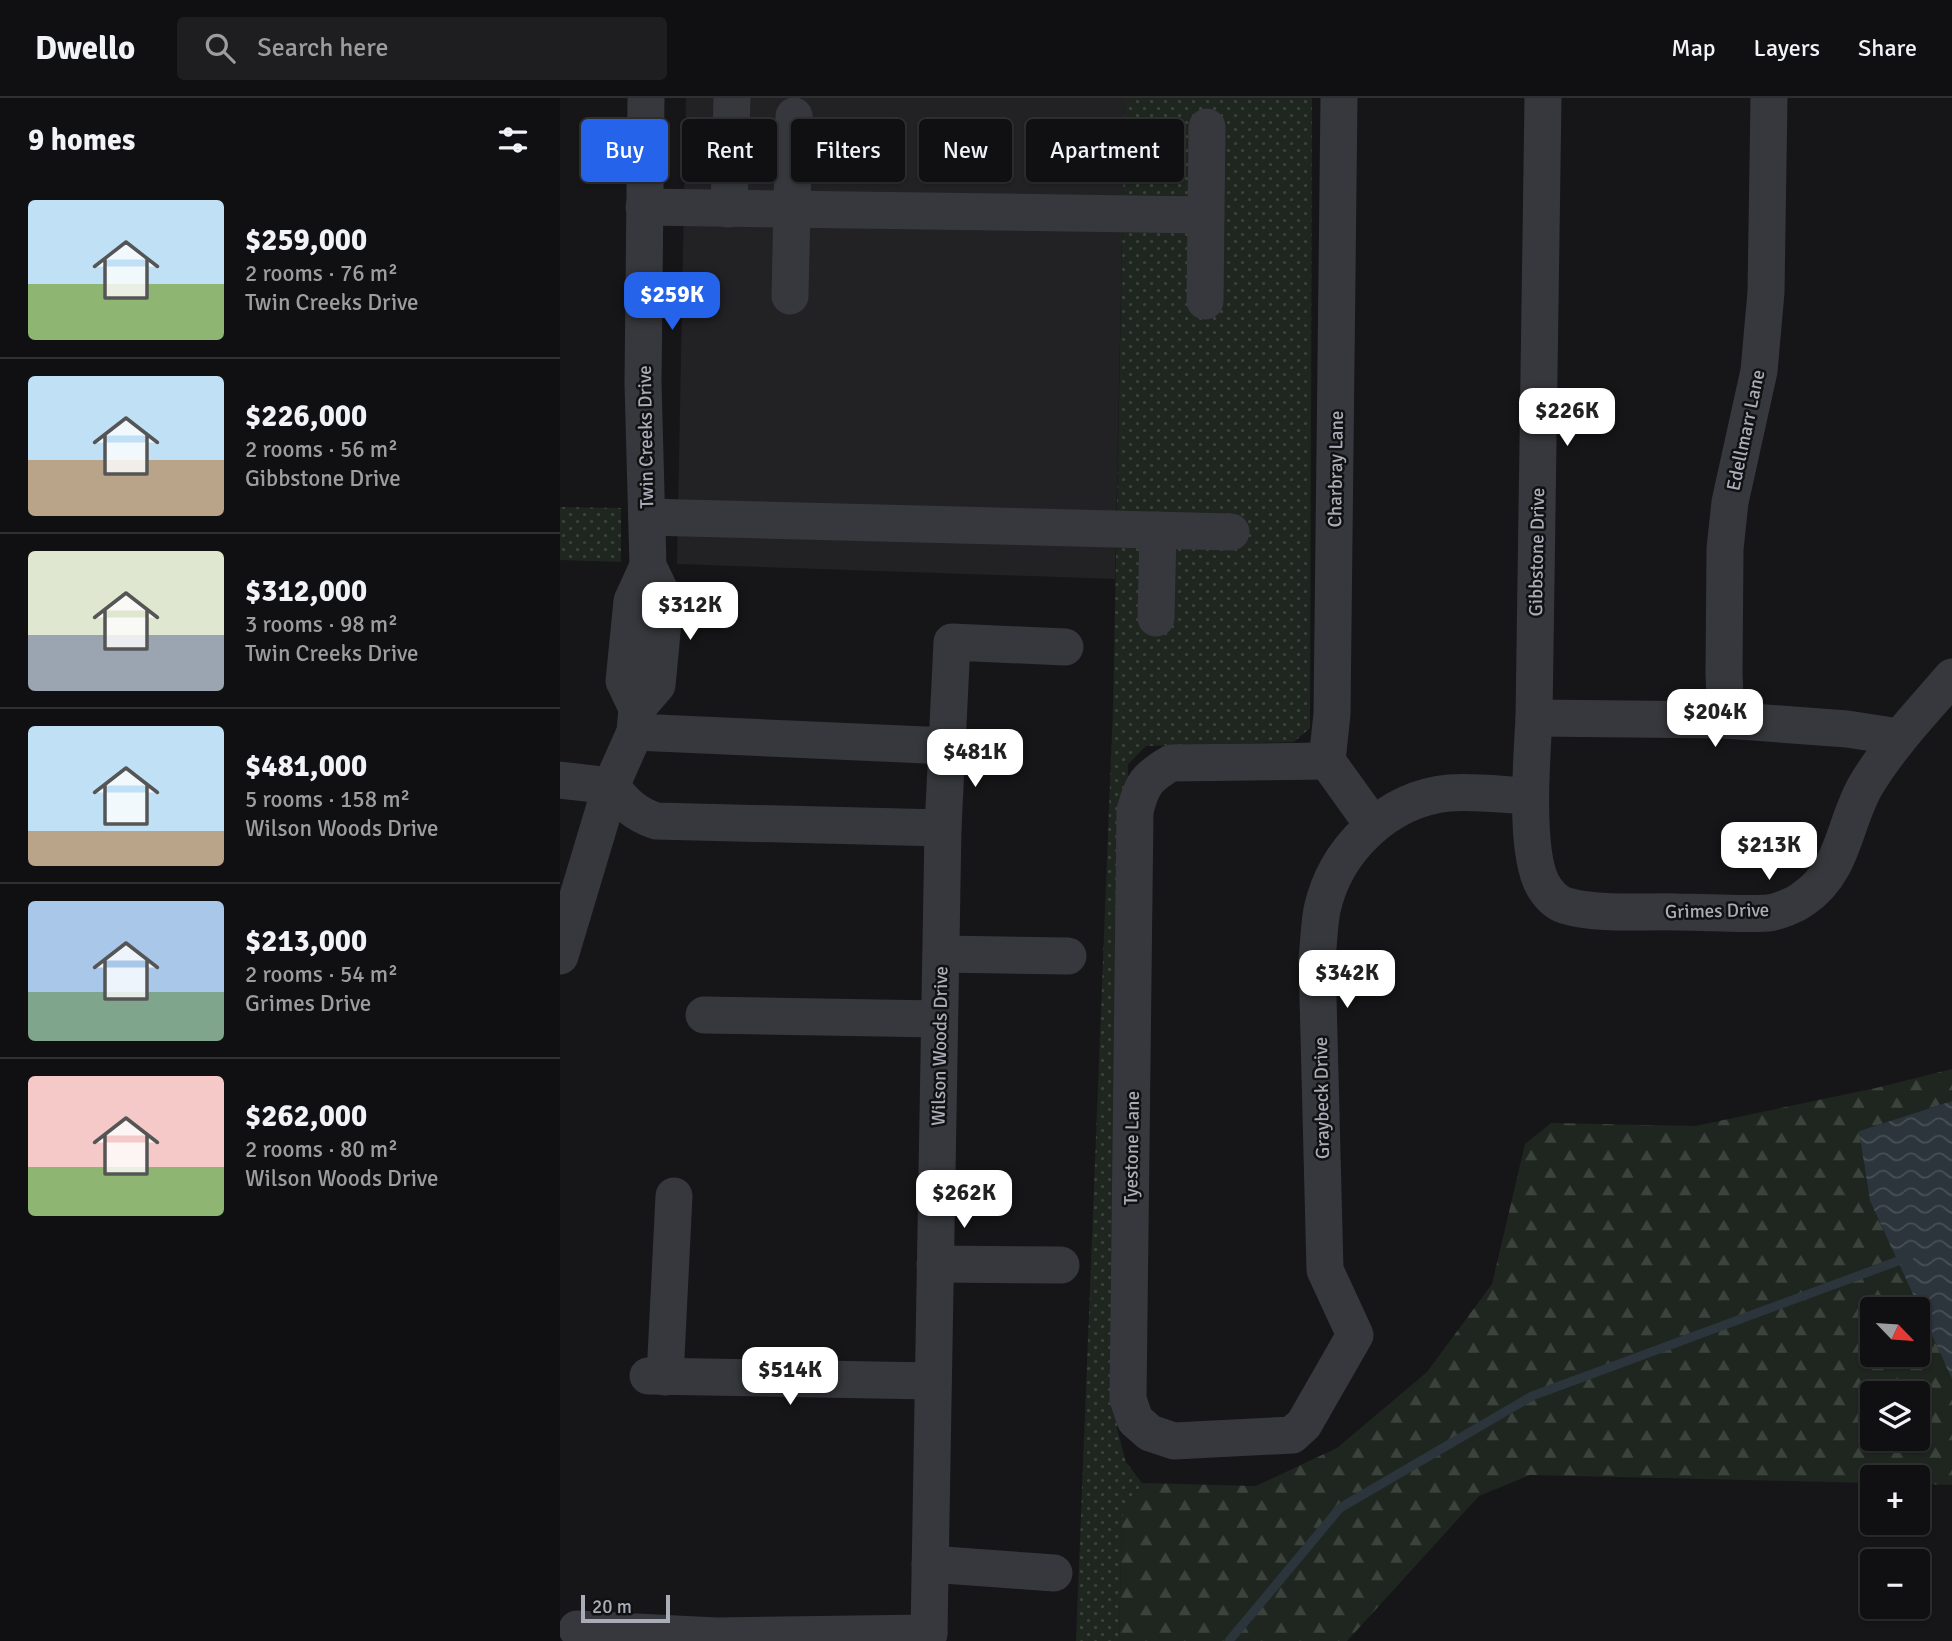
<!DOCTYPE html>
<meta charset="utf-8">
<style>
:root{--surface:#101012;--page:#1e1e20;--text:#f1f3f6;--muted:#9c9d9f;--line:#303032;--accent:#2563eb}
body{margin:0;font-family:Signika,sans-serif;background:var(--page);color:var(--text);height:100vh;display:flex;flex-direction:column;font-size:26px;white-space:nowrap}
*{box-sizing:border-box;margin:0}
p{font-size:23px;color:var(--muted)}
.icon{flex:none;width:38px;height:38px;fill:none;stroke:currentColor;stroke-width:2;stroke-linecap:round;stroke-linejoin:round}
.map{position:relative;flex:1;overflow:hidden}
.drawer{display:flex;flex-direction:column;background:var(--surface);width:560px}
.drawer>*{flex:none}
.banner{position:absolute;left:21px;top:21px;width:665px;height:63px;display:flex;gap:14px}
.needle{width:46px;rotate:115deg}
.tools{position:absolute;left:1300px;top:1199px;display:grid;gap:14px}
.tools a{display:grid;place-items:center;width:70px;height:70px;border-radius:7px;background:var(--surface);box-shadow:0 2px 5px #0004,0 0 0 2px var(--line);font-size:35px}
.scale{position:absolute;left:21px;bottom:18px;width:89px;box-sizing:border-box;padding-left:7px;border:4px solid #a8adb8;border-top:0;font-size:19px;line-height:24px;white-space:nowrap;color:#a8adb8;-webkit-text-stroke:5px #111113;paint-order:stroke}
.price{position:absolute;translate:-50% -60px;padding:0 16px;border-radius:14px;background:#fff;color:#222;font-size:23px;line-height:46px;filter:drop-shadow(0 2px 4px #0008)}
.price::after{content:'';position:absolute;left:50%;top:42px;width:21px;height:16px;margin-left:-10px;background:inherit;clip-path:polygon(0 0,100% 0,50% 100%)}
.price.on{background:var(--accent);color:#fff}
ul{padding:0;list-style:none}
li{display:flex;align-items:center;gap:21px;height:175px;padding:0 28px}
li+li{border-top:2px solid var(--line)}
li span{display:grid;place-items:center;flex:none;width:196px;height:140px;border-radius:7px;color:#555}
li>.icon{margin-inline-start:auto}
span .icon{width:84px;height:84px;fill:#fffc;stroke-width:1}
li b{font-size:30px}
h2{display:flex;justify-content:space-between;align-items:center;height:84px;padding:0 28px;font-size:30px}
.pill{padding:0 24px;border-radius:7px;background:var(--surface);box-shadow:0 2px 5px #0004,0 0 0 2px var(--line);font-size:24px;line-height:63px}
.pill.on{background:var(--accent);color:#fff}
header{display:flex;align-items:center;gap:42px;box-sizing:border-box;height:98px;padding:0 35px;background:var(--surface);border-bottom:2px solid var(--line)}
header strong{font-size:33px}
nav{display:flex;gap:38px;margin-inline-start:auto;font-size:24px}
.search{width:490px;height:63px;background:var(--page);display:flex;align-items:center;gap:18px;box-sizing:border-box;padding:0 24px;border-radius:7px;color:var(--muted);font-size:26px}
main{display:flex;flex:1;min-height:0}
.map>svg:first-child{display:block}
</style>
<header>
<strong>Dwello</strong>
<div class="search"><svg class="icon" aria-label="search" viewBox="0 0 24 24"><circle cx="10" cy="10" r="6"/><path d="M15 15l6 6"/></svg>Search here</div>
<nav><a>Map</a><a>Layers</a><a>Share</a></nav>
</header>
<main>
<section class="drawer">
<h2>9 homes<svg class="icon" aria-label="filters" viewBox="0 0 24 24"><path d="M4 7h16M4 17h16"/><circle cx="9" cy="7" r="2"/><circle cx="15" cy="17" r="2"/></svg></h2>
<ul>
<li><span style="background:linear-gradient(#bfe0f5 60%,#8fb573 0)"><svg class="icon" aria-label="home" viewBox="0 0 24 24"><path d="M3 11l9-7 9 7M6 9v11h12V9"/></svg></span><div><b>$259,000</b><p>2 rooms · 76 m²</p><p>Twin Creeks Drive</p></div></li>
<li><span style="background:linear-gradient(#bfe0f5 60%,#b9a48a 0)"><svg class="icon" aria-label="home" viewBox="0 0 24 24"><path d="M3 11l9-7 9 7M6 9v11h12V9"/></svg></span><div><b>$226,000</b><p>2 rooms · 56 m²</p><p>Gibbstone Drive</p></div></li>
<li><span style="background:linear-gradient(#dfe7d0 60%,#9aa5b1 0)"><svg class="icon" aria-label="home" viewBox="0 0 24 24"><path d="M3 11l9-7 9 7M6 9v11h12V9"/></svg></span><div><b>$312,000</b><p>3 rooms · 98 m²</p><p>Twin Creeks Drive</p></div></li>
<li><span style="background:linear-gradient(#bfe0f5 75%,#b9a48a 0)"><svg class="icon" aria-label="home" viewBox="0 0 24 24"><path d="M3 11l9-7 9 7M6 9v11h12V9"/></svg></span><div><b>$481,000</b><p>5 rooms · 158 m²</p><p>Wilson Woods Drive</p></div></li>
<li><span style="background:linear-gradient(#a9c7e8 65%,#7fa58c 0)"><svg class="icon" aria-label="home" viewBox="0 0 24 24"><path d="M3 11l9-7 9 7M6 9v11h12V9"/></svg></span><div><b>$213,000</b><p>2 rooms · 54 m²</p><p>Grimes Drive</p></div></li>
<li><span style="background:linear-gradient(#f6c9c9 65%,#8fb573 0)"><svg class="icon" aria-label="home" viewBox="0 0 24 24"><path d="M3 11l9-7 9 7M6 9v11h12V9"/></svg></span><div><b>$262,000</b><p>2 rooms · 80 m²</p><p>Wilson Woods Drive</p></div></li>
</ul>
</section>
<div class="map">
<svg width="1392" height="1543" viewBox="0 0 1392 1543">
<defs>
<pattern id="grass-dots" width="8" height="8" patternUnits="userSpaceOnUse" patternTransform="scale(1.75)"><rect width="8" height="8" fill="#1e261f"/><path d="M2 2h.1M6 6h.1" fill="none" stroke="#3c433d" stroke-width="1.8" stroke-linecap="round"/></pattern>
<pattern id="forest-firs" width="22" height="20" patternUnits="userSpaceOnUse" patternTransform="scale(1.75)"><rect width="22" height="20" fill="#1e261f"/><path d="M5 1l3.5 6h-7zM16 11l3.5 6h-7z" fill="#3c433d"/></pattern>
<pattern id="water-waves" width="16" height="10" patternUnits="userSpaceOnUse" patternTransform="scale(1.75)"><rect width="16" height="10" fill="#2c353c"/><path d="M0 5q4-4 8 0t8 0" fill="none" stroke="#485056"/></pattern>
</defs>
<rect width="100%" height="100%" fill="#161618"/>
<polygon fill="#222225" points="126,0 565,0 555,481 117,466"/>
<g fill="url(#grass-dots)">
<polygon points="565,0 752,0 750,630 734,644 586,648 568,666 557,1330 566,1364 582,1385 562,1419 559,1543 516,1543 553,610"/>
<polygon points="0,409 61,410 61,464 0,462"/>
</g>
<path fill="url(#forest-firs)" fill-rule="evenodd" d="M1392,971V1003L1299,1033L1310,1103L1392,1281V1387L1358,1386V1379H1312V1385L970,1377L919,1398L787,1543H559L562,1419L582,1385L696,1388L777,1350L867,1274L932,1186L965,1046L991,1025L1135,1028L1316,990ZM1312,1211H1358V1256H1312ZM1312,1295H1358V1340H1312Z"/>
<polygon fill="url(#water-waves)" points="1392,1003 1392,1281 1310,1103 1299,1033"/>
<g fill="none" stroke-linecap="round" stroke-linejoin="round">
<polyline stroke="#2c353c" stroke-width="9" points="669,1543 780,1410 972,1298 1349,1159"/>
<g stroke="#37383d" stroke-width="37">
<polyline points="779,0 772,616 767,663 813,727"/>
<path d="M983,0L974,620C972,659 963,762 986,792C991,799 998,806 1007,808C1037,817 1086,813 1118,814C1147,814 1179,817 1208,815C1218,814 1235,807 1243,801C1284,774 1284,724 1306,687C1330,647 1362,614 1392,579"/>
<polyline points="84,109 646,117"/>
<polyline points="169,111 172,0"/>
<polyline points="230,198 234,18"/>
<polyline points="645,203 647,29"/>
<polyline points="87,419 671,434"/>
<polyline points="596,520 598,432"/>
<polyline points="77,610 97,587 105,503 88,468 83,285 86,0"/>
<polyline points="974,620 1166,622 1287,631 1339,639"/>
<polyline points="1166,622 1164,576 1165,451 1170,404 1199,273 1206,194 1209,0"/>
<polyline points="75,634 388,648"/>
<path d="M767,663L611,665C586,680 582,686 575,713L568,1301L575,1322L590,1335L614,1343L732,1337L744,1326L795,1237L765,1172L757,860C759,844 759,827 762,812C775,752 827,701 889,695C915,693 944,697 970,698"/>
<path d="M0,682L51,688C64,705 75,716 96,723L383,730"/>
<polyline points="381,856 508,858"/>
<polyline points="0,858 51,688 75,634 77,610 64,583 72,503 88,468"/>
<polyline points="144,917 379,921"/>
<polyline points="375,1166 501,1167"/>
<polyline points="88,1278 373,1283"/>
<polyline points="105,1279 114,1098"/>
<polyline points="370,1466 494,1475"/>
<polyline points="17,1531 156,1538 369,1535"/>
<polyline points="367,1543 369,1535 383,730 392,544 505,549"/>
</g>
</g>
<g text-anchor="middle" stroke-width="5" stroke-linejoin="round" paint-order="stroke">
<g font-size="19" fill="#a8adb8" stroke="#111113">
<text transform="translate(1185 332) rotate(-78)" y="7">Edellmarr Lane</text>
<text transform="translate(85 339) rotate(-91)" y="7">Twin Creeks Drive</text>
<text transform="translate(775 371) rotate(-89)" y="7">Charbray Lane</text>
<text transform="translate(976 454) rotate(-89)" y="7">Gibbstone Drive</text>
<text transform="translate(1157 812) rotate(-1)" y="7">Grimes Drive</text>
<text transform="translate(379 948) rotate(-89)" y="7">Wilson Woods Drive</text>
<text transform="translate(761 1000) rotate(-91)" y="7">Graybeck Drive</text>
<text transform="translate(571 1050) rotate(-89)" y="7">Tyestone Lane</text>
</g>
</g>
</svg>
<div class="tools">
<a><svg class="needle" viewBox="-14 -14 28 28"><path d="M0-13l5 13h-10z" fill="#e53935"/><path d="M0 13l5-13h-10z" fill="#9c9d9f"/></svg></a>
<a><svg class="icon" aria-label="layers" viewBox="0 0 24 24"><path d="M12 4l9 5-9 5-9-5zM3 14l9 5 9-5"/></svg></a>
<a>+</a>
<a>−</a>
</div>
<div class="scale">20 m</div>
<b class="price on" style="left:112px;top:234px">$259K</b>
<b class="price" style="left:1007px;top:350px">$226K</b>
<b class="price" style="left:130px;top:544px">$312K</b>
<b class="price" style="left:1155px;top:651px">$204K</b>
<b class="price" style="left:415px;top:691px">$481K</b>
<b class="price" style="left:1209px;top:784px">$213K</b>
<b class="price" style="left:787px;top:912px">$342K</b>
<b class="price" style="left:404px;top:1132px">$262K</b>
<b class="price" style="left:230px;top:1309px">$514K</b>
<div class="banner">
<a class="pill on">Buy</a>
<a class="pill">Rent</a>
<a class="pill">Filters</a>
<a class="pill">New</a>
<a class="pill">Apartment</a>
</div>
</div>
</main>
